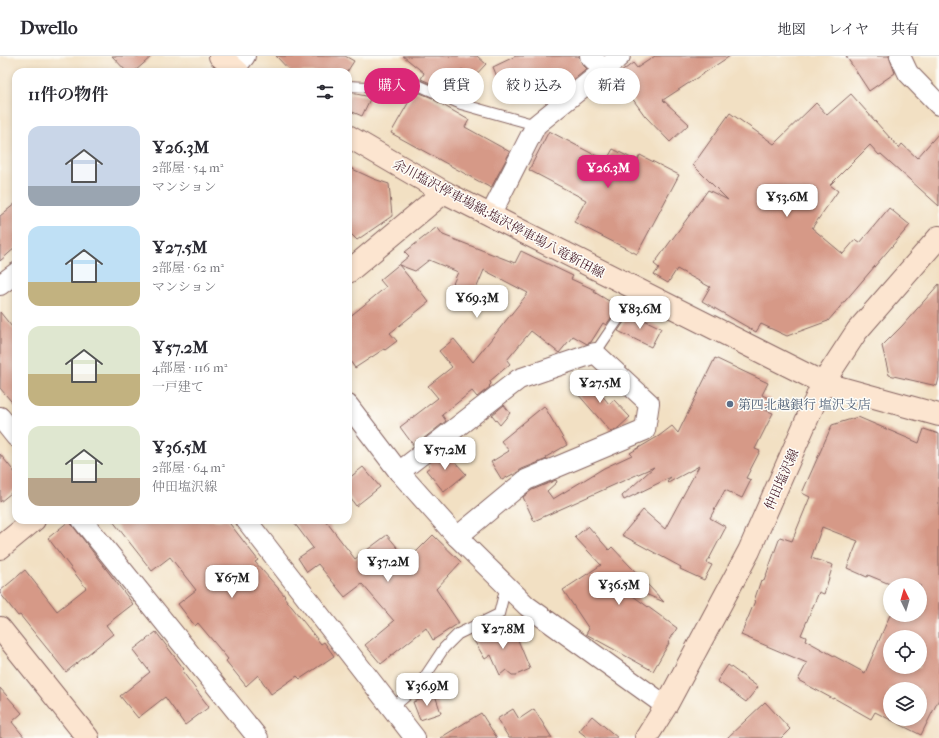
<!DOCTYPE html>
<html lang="ja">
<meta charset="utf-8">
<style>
:root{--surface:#fff;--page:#f7f7f7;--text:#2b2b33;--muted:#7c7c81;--line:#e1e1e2;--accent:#db2777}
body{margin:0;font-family:"IM FELL French Canon","Noto Serif JP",serif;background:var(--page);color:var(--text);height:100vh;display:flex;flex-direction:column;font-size:15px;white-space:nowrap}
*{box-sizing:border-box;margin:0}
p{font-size:13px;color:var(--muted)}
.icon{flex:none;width:22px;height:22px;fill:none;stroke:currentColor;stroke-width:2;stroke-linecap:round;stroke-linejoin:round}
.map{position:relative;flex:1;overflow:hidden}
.side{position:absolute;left:12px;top:12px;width:340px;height:456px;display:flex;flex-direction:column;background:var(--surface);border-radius:12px;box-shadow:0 2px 6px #0003}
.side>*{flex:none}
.hud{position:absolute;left:364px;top:12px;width:380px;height:36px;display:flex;gap:8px}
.needle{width:26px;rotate:355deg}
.controls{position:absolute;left:883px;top:522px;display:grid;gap:8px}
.controls a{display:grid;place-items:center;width:44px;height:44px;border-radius:50%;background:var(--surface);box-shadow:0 2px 6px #0003;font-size:20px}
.price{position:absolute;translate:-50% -34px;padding:0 9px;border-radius:8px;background:#fff;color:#222;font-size:13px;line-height:26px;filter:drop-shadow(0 1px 2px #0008)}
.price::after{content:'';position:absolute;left:50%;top:24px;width:12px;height:9px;margin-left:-6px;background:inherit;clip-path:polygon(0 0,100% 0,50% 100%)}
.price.on{background:var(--accent);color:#fff}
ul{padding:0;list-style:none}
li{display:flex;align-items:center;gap:12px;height:100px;padding:0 16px}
li span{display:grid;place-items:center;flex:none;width:112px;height:80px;border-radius:12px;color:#555}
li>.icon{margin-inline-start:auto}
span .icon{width:48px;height:48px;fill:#fffc;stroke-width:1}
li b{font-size:17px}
h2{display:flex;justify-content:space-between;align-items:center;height:48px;padding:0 16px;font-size:17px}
.tag{padding:0 14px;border-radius:18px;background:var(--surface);box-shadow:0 2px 6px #0003;font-size:14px;line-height:36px}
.tag.on{background:var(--accent);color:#fff}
header{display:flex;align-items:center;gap:24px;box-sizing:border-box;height:56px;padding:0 20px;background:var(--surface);border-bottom:1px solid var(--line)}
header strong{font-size:19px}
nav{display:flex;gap:22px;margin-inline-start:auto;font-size:14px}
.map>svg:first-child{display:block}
</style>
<header>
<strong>Dwello</strong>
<nav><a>地図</a><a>レイヤ</a><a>共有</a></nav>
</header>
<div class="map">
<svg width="939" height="682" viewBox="0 0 939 682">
<rect width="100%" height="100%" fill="#fdfcf7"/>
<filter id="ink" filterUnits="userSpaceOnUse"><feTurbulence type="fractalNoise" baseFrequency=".025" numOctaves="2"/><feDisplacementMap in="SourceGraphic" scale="8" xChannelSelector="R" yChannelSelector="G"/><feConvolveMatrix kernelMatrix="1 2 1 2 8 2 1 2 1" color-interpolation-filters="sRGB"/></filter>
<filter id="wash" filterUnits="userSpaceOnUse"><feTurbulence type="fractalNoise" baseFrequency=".012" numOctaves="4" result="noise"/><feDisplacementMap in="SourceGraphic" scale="16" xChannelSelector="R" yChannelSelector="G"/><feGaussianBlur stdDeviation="0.9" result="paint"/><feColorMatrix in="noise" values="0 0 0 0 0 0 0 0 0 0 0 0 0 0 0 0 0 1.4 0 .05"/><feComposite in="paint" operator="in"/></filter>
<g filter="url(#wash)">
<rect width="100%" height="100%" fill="#f2e0c3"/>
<g id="blocks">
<g fill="#d69987" fill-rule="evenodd">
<polygon points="112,0 152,0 134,16 127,16"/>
<polygon points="276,0 345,0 354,5 347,16 291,16"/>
<polygon points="403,0 477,0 486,8 472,23 462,13 444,33 421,23 424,17"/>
<polygon points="516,0 579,0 582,8 587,13 572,25 562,14 520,34 516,24 501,30 493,11"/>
<polygon points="655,0 730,0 663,44 689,68 670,86 645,60 616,20 633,7 637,12"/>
<polygon points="846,0 889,0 895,17 869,35"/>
<polygon points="415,35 435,43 434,44 469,64 465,71 510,96 491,132 391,77"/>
<polygon points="351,37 371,41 362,60 348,54 348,43"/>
<polygon points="851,38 899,92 902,88 917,102 939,77 939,150 881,98 879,99 870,89 830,129 838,135 812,172 843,198 855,184 860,187 889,152 910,169 828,265 787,280 761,268 756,276 702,245 710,231 677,213 668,227 654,219 659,212 654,208 708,134 728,144 693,109 730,57 774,88 816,47 827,59"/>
<polygon points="549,75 606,105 613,93 637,105 640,99 679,119 637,198 574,166 586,144 529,114"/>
<polygon points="348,111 374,123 389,128 392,160 357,184 348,175"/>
<polygon points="16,147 16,191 0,205 0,160"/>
<polygon points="437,171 443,179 515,207 521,195 573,220 571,223 595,234 594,236 619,251 606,269 603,267 591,286 587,288 573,280 559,297 531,275 507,304 510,308 490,325 491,328 489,330 490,331 477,341 472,335 442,359 446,365 414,390 400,371 438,342 428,330 452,311 439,295 454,283 473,306 528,237 484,214 474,238 452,230 458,216 429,204 415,215 399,209 429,246 390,277 397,285 385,294 384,293 355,312 348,302 348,262 386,231 380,224 409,200 405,196"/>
<polygon points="939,228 939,322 937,330 889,319 882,290 902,270"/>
<polygon points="0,256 16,276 16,351 0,332"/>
<polygon points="630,257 661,272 651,291 618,275"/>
<polygon points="715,302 768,327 762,339 771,343 765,354 773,357 755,393 760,395 746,422 751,424 742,442 725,434 710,462 726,471 707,507 712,509 704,524 680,513 681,511 622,479 643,454 665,473 699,410 668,427 667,426 671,421 624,444 622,440 654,411 534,465 523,441 532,434 556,424 557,426 547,435 553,443 604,412 632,399 630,397 659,380 672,370 678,377"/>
<polygon points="584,317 609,348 614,344 630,361 616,374 611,376 570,329"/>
<polygon points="504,349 510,357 500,369 492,359"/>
<polygon points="544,350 567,389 546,401 547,403 522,413 513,419 513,418 502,424 491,406 509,395 501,385"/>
<path d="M858,361L919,387L924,373L939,378V643L921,679L875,656L871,663L834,642L833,643L798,624L807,607L741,579L755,545H754L761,524L764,525L780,481L792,485L810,441L802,437L832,369ZM822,471L858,485L847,512L867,521L868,519L892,529H920V559H890L865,617L805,584L806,581L801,579L819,536L824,538L833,509L811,502ZM890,581H920V611H890ZM890,633H920V663H890Z"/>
<polygon points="445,395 466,418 444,436 426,414 430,411 428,408"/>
<polygon points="0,398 16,418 16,433 0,446"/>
<polygon points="363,411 380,431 356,450 348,439 348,423"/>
<polygon points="112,464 227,464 258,504 255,506 285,540 284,541 321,588 324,586 334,600 300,623 297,620 271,638 258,619 246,630 226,605 228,603 198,567 195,570 178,548 196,534 170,501 152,515"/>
<polygon points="292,464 325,464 355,503 387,479 408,504 433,479 461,506 436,533 459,567 433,584 426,572 381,608 365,589 394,565 362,528 345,541 318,508 307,516 298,502 313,492"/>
<polygon points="69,465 133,548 106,569 113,578 66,616 20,559 18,560 0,537 0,535 25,514 57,555 86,532 48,482"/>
<polygon points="588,470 609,494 612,491 664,546 636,534 633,540 677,572 668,587 669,587 653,615 586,578 589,573 563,534 601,509 575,481"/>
<polygon points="499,569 503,577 513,572 530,613 516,619 512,619 506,614 500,619 491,599 485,603 473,583"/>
<polygon points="156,576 184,613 182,615 209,651 185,669 165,641 138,662 120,640 150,616 133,594"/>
<polygon points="728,609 758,631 746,646 717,625"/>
<polygon points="0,632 22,657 12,666 25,682 0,682"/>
<polygon points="435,639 441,657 420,664 413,646"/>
<polygon points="765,646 790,673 781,682 727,682"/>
<polygon points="513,653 519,663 534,653 552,682 509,682 497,663"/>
<polygon points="481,657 497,682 440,682"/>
<polygon points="592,660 618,682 588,682 579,675"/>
</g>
</g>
</g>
<g filter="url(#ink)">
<use href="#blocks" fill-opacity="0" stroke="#856360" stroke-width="1"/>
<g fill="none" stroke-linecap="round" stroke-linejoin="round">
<defs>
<g id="lane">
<polyline points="348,30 405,33 409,25 461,48 536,69"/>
<polyline points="595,297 638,234"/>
<polyline points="392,652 420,628 444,592 458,578 499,558 506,530"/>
</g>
<g id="street">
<polyline points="590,0 604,14 620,0"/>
<polyline points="900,0 908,17 939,49"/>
<polyline points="232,16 245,0"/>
<polyline points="490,160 536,69 604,14"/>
<polyline points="0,229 16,217"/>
<polyline points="348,349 399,416 457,481 527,550 666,650"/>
<polyline points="0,361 16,381"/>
<polyline points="399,416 519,323 595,297 649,347 645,374 526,424 457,481"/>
<polyline points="82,464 258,682"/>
<polyline points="246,464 415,682"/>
</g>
<g id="secondary">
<polyline points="220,0 238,16"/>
<polyline points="348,80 444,136 823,327 939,359"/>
<polyline points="348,216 444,136"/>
<polyline points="0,492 34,464"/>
<polyline points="0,572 88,682"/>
<polyline points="646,682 666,650 749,495 823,327 857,275 939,181"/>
</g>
</defs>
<use href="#lane" stroke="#856360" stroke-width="12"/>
<use href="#street" stroke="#856360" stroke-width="22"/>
<use href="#secondary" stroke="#856360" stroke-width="24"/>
<use href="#lane" stroke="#fff" stroke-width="10"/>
<use href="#street" stroke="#fff" stroke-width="20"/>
<use href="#secondary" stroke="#fce5d0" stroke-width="22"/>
</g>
</g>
<circle fill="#5c6f8a" stroke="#fdfcf7" stroke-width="1.5" cx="730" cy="348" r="4"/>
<g text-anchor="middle" stroke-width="3" stroke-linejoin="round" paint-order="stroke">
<g font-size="13" fill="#4a1f2b" stroke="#fdfcf7">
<text transform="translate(499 162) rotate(28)" y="5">余川塩沢停車場線;塩沢停車場八竜新田線</text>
<text transform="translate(781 423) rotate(-66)" y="5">仲田塩沢線</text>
</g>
<g font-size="13" fill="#4e5e75" stroke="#fdfcf7" text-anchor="start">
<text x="738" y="353">第四北越銀行 塩沢支店</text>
</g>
</g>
</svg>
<div class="controls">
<a><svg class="needle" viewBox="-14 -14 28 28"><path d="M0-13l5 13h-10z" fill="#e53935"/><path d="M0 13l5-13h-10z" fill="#7c7c81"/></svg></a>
<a><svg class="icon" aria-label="locate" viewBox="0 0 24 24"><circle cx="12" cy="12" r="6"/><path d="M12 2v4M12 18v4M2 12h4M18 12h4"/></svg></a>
<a><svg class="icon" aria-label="layers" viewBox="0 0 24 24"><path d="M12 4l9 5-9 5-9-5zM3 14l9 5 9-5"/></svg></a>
</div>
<b class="price on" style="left:608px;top:133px">¥26.3M</b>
<b class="price" style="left:787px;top:162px">¥53.6M</b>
<b class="price" style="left:477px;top:263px">¥69.3M</b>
<b class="price" style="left:640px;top:274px">¥83.6M</b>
<b class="price" style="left:600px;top:348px">¥27.5M</b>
<b class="price" style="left:445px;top:415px">¥57.2M</b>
<b class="price" style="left:388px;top:527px">¥37.2M</b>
<b class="price" style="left:232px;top:543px">¥67M</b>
<b class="price" style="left:619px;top:550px">¥36.5M</b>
<b class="price" style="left:503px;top:594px">¥27.8M</b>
<b class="price" style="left:427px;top:651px">¥36.9M</b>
<div class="hud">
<a class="tag on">購入</a>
<a class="tag">賃貸</a>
<a class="tag">絞り込み</a>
<a class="tag">新着</a>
</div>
<section class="side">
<h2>11件の物件<svg class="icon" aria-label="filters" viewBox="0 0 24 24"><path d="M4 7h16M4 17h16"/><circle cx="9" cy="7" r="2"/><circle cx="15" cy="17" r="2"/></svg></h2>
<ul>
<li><span style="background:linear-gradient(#c9d6e8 75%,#9aa5b1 0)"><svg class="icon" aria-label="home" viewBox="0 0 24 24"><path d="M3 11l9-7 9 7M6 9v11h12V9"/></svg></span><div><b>¥26.3M</b><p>2部屋 · 54 m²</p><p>マンション</p></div></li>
<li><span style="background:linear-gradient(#bfe0f5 70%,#c2b280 0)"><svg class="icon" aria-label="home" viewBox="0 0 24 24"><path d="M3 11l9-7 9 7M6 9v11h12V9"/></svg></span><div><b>¥27.5M</b><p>2部屋 · 62 m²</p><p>マンション</p></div></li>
<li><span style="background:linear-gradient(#dfe7d0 60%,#c2b280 0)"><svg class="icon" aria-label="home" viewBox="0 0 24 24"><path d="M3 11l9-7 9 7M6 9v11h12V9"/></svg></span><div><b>¥57.2M</b><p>4部屋 · 116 m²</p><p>一戸建て</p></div></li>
<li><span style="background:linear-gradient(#dfe7d0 65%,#b9a48a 0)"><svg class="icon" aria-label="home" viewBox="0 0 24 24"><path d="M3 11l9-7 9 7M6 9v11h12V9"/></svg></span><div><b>¥36.5M</b><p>2部屋 · 64 m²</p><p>仲田塩沢線</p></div></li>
</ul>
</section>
</div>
